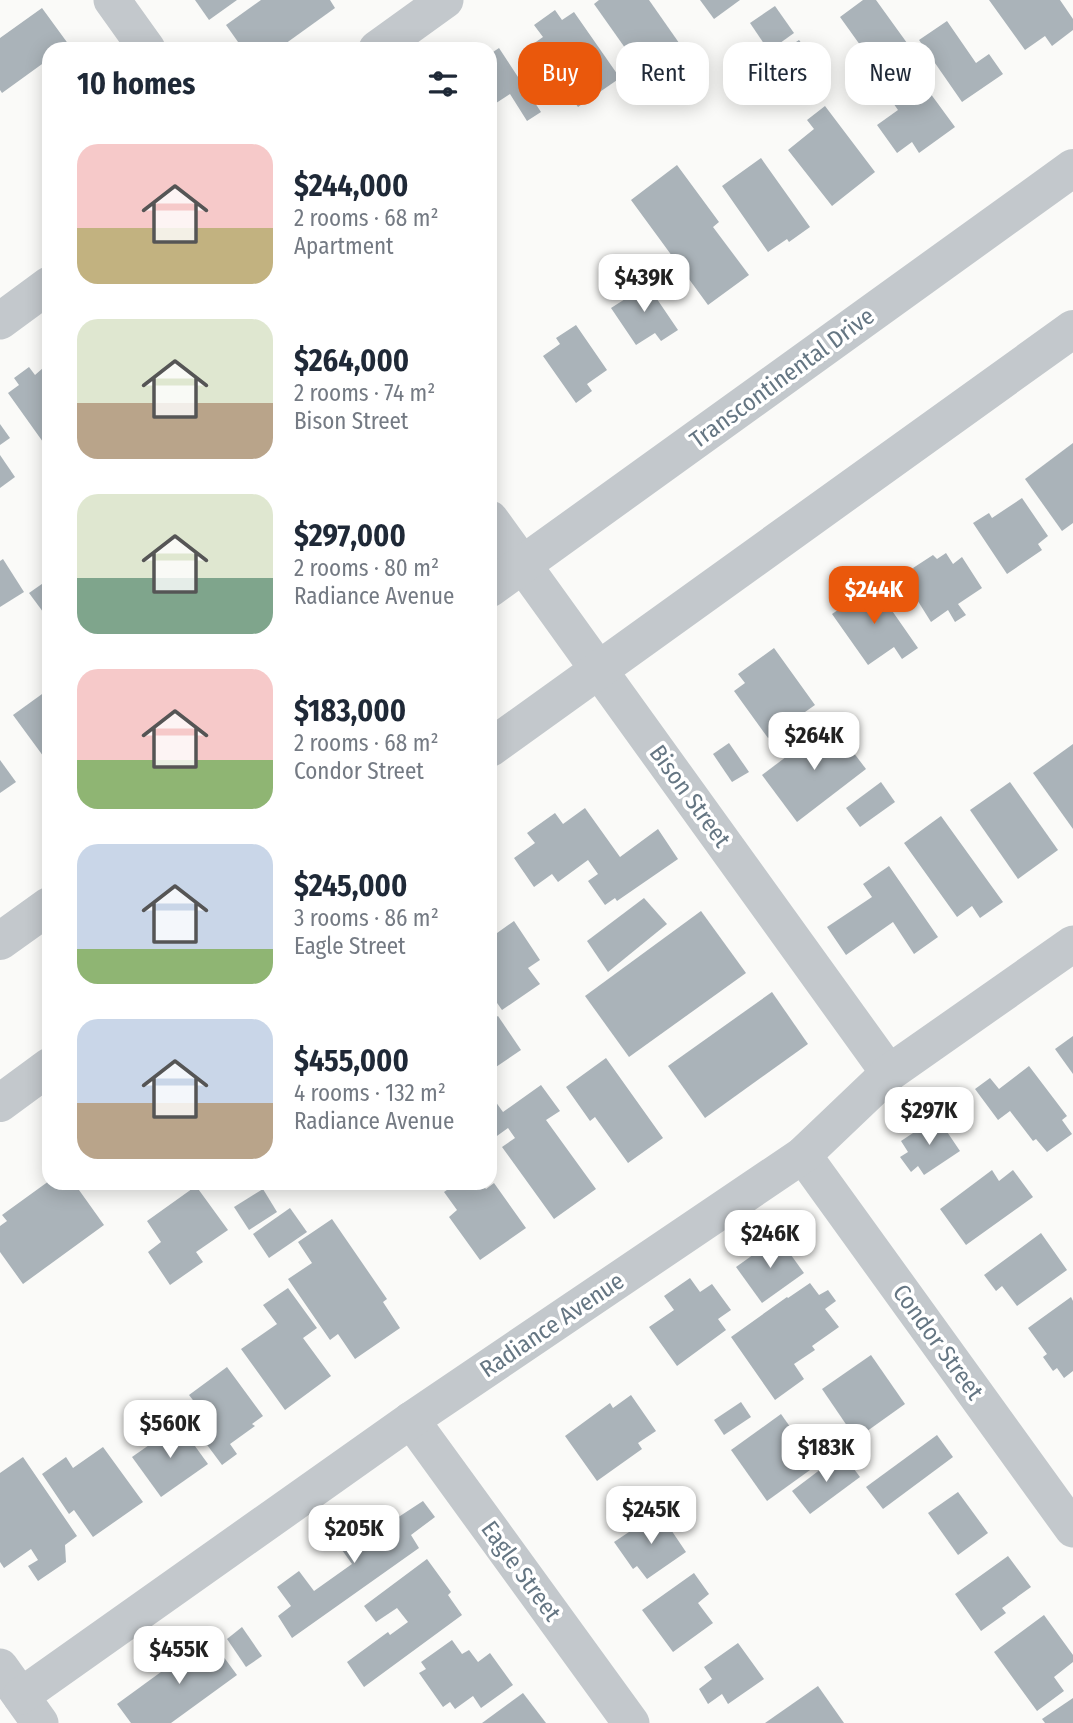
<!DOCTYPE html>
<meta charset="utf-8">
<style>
:root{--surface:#fff;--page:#f2f2f3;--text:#1f2937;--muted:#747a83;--accent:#ea580c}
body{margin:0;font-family:"Fira Sans Condensed",sans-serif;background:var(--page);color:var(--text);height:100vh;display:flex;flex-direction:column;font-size:26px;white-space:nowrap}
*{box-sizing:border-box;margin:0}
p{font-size:23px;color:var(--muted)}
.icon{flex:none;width:38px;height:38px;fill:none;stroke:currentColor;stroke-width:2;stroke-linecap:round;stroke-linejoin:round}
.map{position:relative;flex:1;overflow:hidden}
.sheet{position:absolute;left:42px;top:42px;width:455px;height:1148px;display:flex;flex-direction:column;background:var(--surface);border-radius:21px;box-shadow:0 4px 18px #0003}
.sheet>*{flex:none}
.top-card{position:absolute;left:518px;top:42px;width:450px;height:63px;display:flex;gap:14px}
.price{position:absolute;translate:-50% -60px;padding:0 16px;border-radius:14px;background:#fff;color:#222;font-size:23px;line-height:46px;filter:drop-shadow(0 2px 4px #0008)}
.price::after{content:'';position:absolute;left:50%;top:42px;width:21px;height:16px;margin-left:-10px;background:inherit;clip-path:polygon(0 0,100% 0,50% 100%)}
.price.current{background:var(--accent);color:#fff}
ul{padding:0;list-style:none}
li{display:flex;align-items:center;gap:21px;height:175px;padding:0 35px}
li span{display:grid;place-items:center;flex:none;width:196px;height:140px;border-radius:21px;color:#555}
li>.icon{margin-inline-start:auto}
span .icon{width:84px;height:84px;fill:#fffc;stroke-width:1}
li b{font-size:30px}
h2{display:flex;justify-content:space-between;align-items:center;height:84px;padding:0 35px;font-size:30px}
.chip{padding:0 24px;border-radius:21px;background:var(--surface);box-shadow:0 4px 18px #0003;font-size:24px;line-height:63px}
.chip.current{background:var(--accent);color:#fff}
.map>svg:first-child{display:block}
</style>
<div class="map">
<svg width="1073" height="1723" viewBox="0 0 1073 1723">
<rect width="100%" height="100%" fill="#fafaf8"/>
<g fill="#aab3b9">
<polygon points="195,0 237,0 209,20"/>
<polygon points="261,0 330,0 335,8 278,49 243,49 226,25"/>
<polygon points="599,0 649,0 691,60 652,86 594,4"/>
<polygon points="700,0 740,0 714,19"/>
<polygon points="863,0 876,0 920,61 911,67 955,127 919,153 912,142 897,153 877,125 898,110 882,87 888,84 840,17"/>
<polygon points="989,0 1060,0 1073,19 1073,30 1052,46 1045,36 1025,50"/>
<polygon points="775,6 794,33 769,51 750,23"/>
<polygon points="42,8 69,45 63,49 49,49 49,59 2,93 0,90 0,38"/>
<polygon points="555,10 562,20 574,12 620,78 578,107 533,44 543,37 534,25"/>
<polygon points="947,21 976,63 989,54 1003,74 962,102 919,40"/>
<polygon points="799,40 819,67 802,79 783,51"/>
<polygon points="499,48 541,112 527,121 510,94 490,107 490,54"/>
<polygon points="825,106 875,172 832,206 788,150 814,129 807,120"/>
<polygon points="761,158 810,227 789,242 787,239 768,252 722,186"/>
<polygon points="677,165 719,222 713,227 749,275 708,305 631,200"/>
<polygon points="642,277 678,330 661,341 655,333 636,345 611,308 633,294 628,287"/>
<polygon points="576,325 607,370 587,384 592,391 576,403 543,356 560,344 556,338"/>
<polygon points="29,367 35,375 43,368 49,376 49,437 43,442 8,393 19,385 14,378"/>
<polygon points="0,424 10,438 0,445"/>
<polygon points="1073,443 1073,523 1062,531 1025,479"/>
<polygon points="0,455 15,477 0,488"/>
<polygon points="1022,498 1048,536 1038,544 1042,550 1007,574 973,523 989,513 992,518"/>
<polygon points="946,553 953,564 962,557 982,588 958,604 966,615 955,622 948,610 931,622 906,582 917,575 913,568 933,555 937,559"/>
<polygon points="3,559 24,592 0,607 0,561"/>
<polygon points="49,579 49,620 29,593"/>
<polygon points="872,582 918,648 902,659 894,647 868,665 832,614 856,598 853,595"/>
<polygon points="774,648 815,705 768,738 734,691 745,683 738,674"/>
<polygon points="49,689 49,764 13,715"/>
<polygon points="831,723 866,769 797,822 762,775"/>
<polygon points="729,743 749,772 732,782 713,754"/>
<polygon points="1073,744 1073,829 1033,773"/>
<polygon points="0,760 16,782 0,793"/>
<polygon points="881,782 895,802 860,827 846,808"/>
<polygon points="1010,782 1058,850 1018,879 970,810"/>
<polygon points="585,808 620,857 658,829 678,859 617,901 615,898 605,905 588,881 598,874 588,860 558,882 552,874 534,887 514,858 535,843 527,833 555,813 563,824"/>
<polygon points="941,816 1003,902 980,918 972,906 957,917 904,843"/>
<polygon points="889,866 938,937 914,954 893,922 846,955 827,927 872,897 863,884"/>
<polygon points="644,898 667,924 608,972 587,941"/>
<polygon points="701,911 746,973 629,1057 585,996"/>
<polygon points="514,921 540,960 528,968 540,984 502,1010 490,993 490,938"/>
<polygon points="772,992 808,1044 705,1118 668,1066"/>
<polygon points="498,1016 521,1050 490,1071 490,1021"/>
<polygon points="1073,1036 1073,1074 1055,1049"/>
<polygon points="606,1058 663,1138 628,1163 595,1117 590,1121 566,1087"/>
<polygon points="1029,1066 1067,1116 1062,1120 1072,1134 1047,1152 1036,1139 1033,1141 1010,1111 998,1120 975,1089 990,1078 999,1089"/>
<polygon points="541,1085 560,1111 546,1120 596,1189 554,1219 502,1147 515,1138 508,1128 490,1141 490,1094 503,1112"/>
<polygon points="937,1117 960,1151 924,1175 918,1166 911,1172 900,1157 908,1152 901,1141"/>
<polygon points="992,1170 999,1181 1013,1170 1033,1197 966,1245 940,1209"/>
<polygon points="49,1181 49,1183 74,1183 104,1225 23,1284 0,1252 0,1226 7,1221 2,1215"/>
<polygon points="457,1183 481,1183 486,1189 494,1183 526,1228 480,1260 449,1217 457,1210 444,1192"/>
<polygon points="196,1186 228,1230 196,1252 203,1262 170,1285 148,1252 161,1242 147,1221"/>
<polygon points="263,1189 277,1212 249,1230 234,1207"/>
<polygon points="290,1208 307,1232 269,1258 253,1234"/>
<polygon points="332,1219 387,1299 383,1302 400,1328 355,1359 338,1334 330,1340 288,1279 312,1263 298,1242"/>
<polygon points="1041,1233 1067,1270 1017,1306 1002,1286 996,1291 984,1275"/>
<polygon points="778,1237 804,1273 762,1303 736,1267"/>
<polygon points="690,1278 700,1292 712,1284 731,1310 718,1319 726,1330 677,1366 649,1327 674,1310 664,1296"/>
<polygon points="810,1283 819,1295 828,1290 836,1301 825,1309 839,1327 812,1346 815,1350 794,1364 804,1379 775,1400 731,1337 787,1297 788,1298"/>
<polygon points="288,1288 317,1328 303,1338 331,1376 285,1410 241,1349 277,1324 263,1305"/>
<polygon points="1071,1297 1073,1301 1073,1371 1064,1378 1057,1368 1053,1371 1043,1357 1047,1354 1028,1328"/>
<polygon points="871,1355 905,1404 856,1439 822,1389"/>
<polygon points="227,1367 263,1416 252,1424 255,1426 230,1444 237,1454 222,1465 193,1426 206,1417 189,1395"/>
<polygon points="631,1395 656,1431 638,1443 642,1449 597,1481 565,1436 610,1403 613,1408"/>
<polygon points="741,1402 751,1417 724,1435 714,1420"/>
<polygon points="781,1414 817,1465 767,1501 731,1450"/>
<polygon points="179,1424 208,1464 161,1497 132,1457"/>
<polygon points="937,1435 953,1457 883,1509 866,1487"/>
<polygon points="103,1447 143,1502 93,1537 74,1510 69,1514 42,1474 66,1457 73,1468"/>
<polygon points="842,1453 860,1477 810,1514 792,1491"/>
<polygon points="23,1457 77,1536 65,1545 66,1562 38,1581 28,1566 38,1560 31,1549 4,1568 0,1562 0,1473"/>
<polygon points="958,1492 988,1533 958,1555 928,1513"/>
<polygon points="423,1501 435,1517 411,1535 419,1548 292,1638 278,1616 291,1606 277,1587 299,1571 314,1591 352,1564 332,1536 359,1517 364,1525 389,1507 397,1518"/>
<polygon points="659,1512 686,1552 647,1579 637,1566 633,1569 614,1542"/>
<polygon points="1008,1556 1031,1587 1002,1608 1006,1613 981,1631 955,1594"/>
<polygon points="427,1559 451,1592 448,1595 462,1615 364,1687 347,1662 388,1632 390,1635 408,1622 397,1608 376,1622 364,1606"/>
<polygon points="694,1573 709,1594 698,1603 713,1623 673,1652 642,1610"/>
<polygon points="1044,1615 1073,1655 1073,1662 1054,1677 1064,1691 1037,1711 994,1652"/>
<polygon points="242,1627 262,1656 246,1667 227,1639"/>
<polygon points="209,1637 237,1675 171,1723 131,1723 117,1704"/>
<polygon points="452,1640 462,1654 469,1650 478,1662 490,1653 513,1685 481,1708 473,1696 455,1709 450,1702 443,1707 419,1673 426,1669 421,1662"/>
<polygon points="738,1643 764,1679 728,1704 722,1694 708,1704 699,1689 712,1679 704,1667"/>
<polygon points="818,1686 844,1723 765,1723"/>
<polygon points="523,1693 546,1723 482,1723"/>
<polygon points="1073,1698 1073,1723 1045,1723 1042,1719"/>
</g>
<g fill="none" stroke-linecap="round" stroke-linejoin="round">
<g stroke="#c3c8cc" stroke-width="37">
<polyline points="112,0 147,49"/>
<polyline points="377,49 445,0"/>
<polyline points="0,321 49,285"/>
<polyline points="490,519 889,1073"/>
<polyline points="803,1155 1073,1529"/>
<polyline points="411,1420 631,1723"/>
<polyline points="0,1667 40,1723"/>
<polyline points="21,1696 411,1420 803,1155 889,1073 1073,944"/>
</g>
<g stroke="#c3c8cc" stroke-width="38">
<polyline points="490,588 1073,168"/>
<polyline points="490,748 1073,329"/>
<polyline points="0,941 49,906"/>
<polyline points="0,1103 49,1067"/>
</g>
</g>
<g text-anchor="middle" stroke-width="7" stroke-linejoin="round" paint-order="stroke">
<g font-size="24" fill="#657683" stroke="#fff">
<text transform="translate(782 378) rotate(-36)" y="8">Transcontinental Drive</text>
<text transform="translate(690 796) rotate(54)" y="8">Bison Street</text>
<text transform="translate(552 1325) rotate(-34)" y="8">Radiance Avenue</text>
<text transform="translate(938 1342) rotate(54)" y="8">Condor Street</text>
<text transform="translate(521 1571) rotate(54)" y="8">Eagle Street</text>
</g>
</g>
</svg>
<b class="price" style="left:644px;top:314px">$439K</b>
<b class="price current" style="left:874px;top:626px">$244K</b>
<b class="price" style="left:814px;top:772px">$264K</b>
<b class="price" style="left:929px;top:1147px">$297K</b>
<b class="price" style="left:770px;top:1270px">$246K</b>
<b class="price" style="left:170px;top:1460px">$560K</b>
<b class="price" style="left:826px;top:1484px">$183K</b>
<b class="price" style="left:651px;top:1546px">$245K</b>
<b class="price" style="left:354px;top:1565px">$205K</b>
<b class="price" style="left:179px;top:1686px">$455K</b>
<div class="top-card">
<a class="chip current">Buy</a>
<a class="chip">Rent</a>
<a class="chip">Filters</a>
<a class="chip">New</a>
</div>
<section class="sheet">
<h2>10 homes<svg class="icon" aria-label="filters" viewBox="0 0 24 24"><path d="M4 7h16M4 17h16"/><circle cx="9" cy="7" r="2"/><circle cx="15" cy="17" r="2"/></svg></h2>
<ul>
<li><span style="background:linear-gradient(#f6c9c9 60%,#c2b280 0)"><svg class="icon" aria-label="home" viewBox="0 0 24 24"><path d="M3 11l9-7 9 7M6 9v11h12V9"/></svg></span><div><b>$244,000</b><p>2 rooms · 68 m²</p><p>Apartment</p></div></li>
<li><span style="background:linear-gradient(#dfe7d0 60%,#b9a48a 0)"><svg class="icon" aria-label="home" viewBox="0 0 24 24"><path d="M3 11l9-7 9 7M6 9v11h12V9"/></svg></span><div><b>$264,000</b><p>2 rooms · 74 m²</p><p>Bison Street</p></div></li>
<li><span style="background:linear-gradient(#dfe7d0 60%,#7fa58c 0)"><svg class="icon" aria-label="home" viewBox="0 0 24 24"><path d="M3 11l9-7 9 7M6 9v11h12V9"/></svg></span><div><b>$297,000</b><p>2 rooms · 80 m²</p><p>Radiance Avenue</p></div></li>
<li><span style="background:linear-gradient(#f6c9c9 65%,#8fb573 0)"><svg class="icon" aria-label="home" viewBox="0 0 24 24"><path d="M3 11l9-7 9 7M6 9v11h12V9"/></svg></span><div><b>$183,000</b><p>2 rooms · 68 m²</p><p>Condor Street</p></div></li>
<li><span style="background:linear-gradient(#c9d6e8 75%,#8fb573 0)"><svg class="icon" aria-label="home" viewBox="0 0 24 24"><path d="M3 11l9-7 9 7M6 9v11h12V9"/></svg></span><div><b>$245,000</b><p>3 rooms · 86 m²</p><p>Eagle Street</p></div></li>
<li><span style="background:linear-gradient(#c9d6e8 60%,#b9a48a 0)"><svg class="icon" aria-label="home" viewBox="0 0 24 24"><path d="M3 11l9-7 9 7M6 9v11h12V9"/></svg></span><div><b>$455,000</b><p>4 rooms · 132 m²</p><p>Radiance Avenue</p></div></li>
</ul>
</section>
</div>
